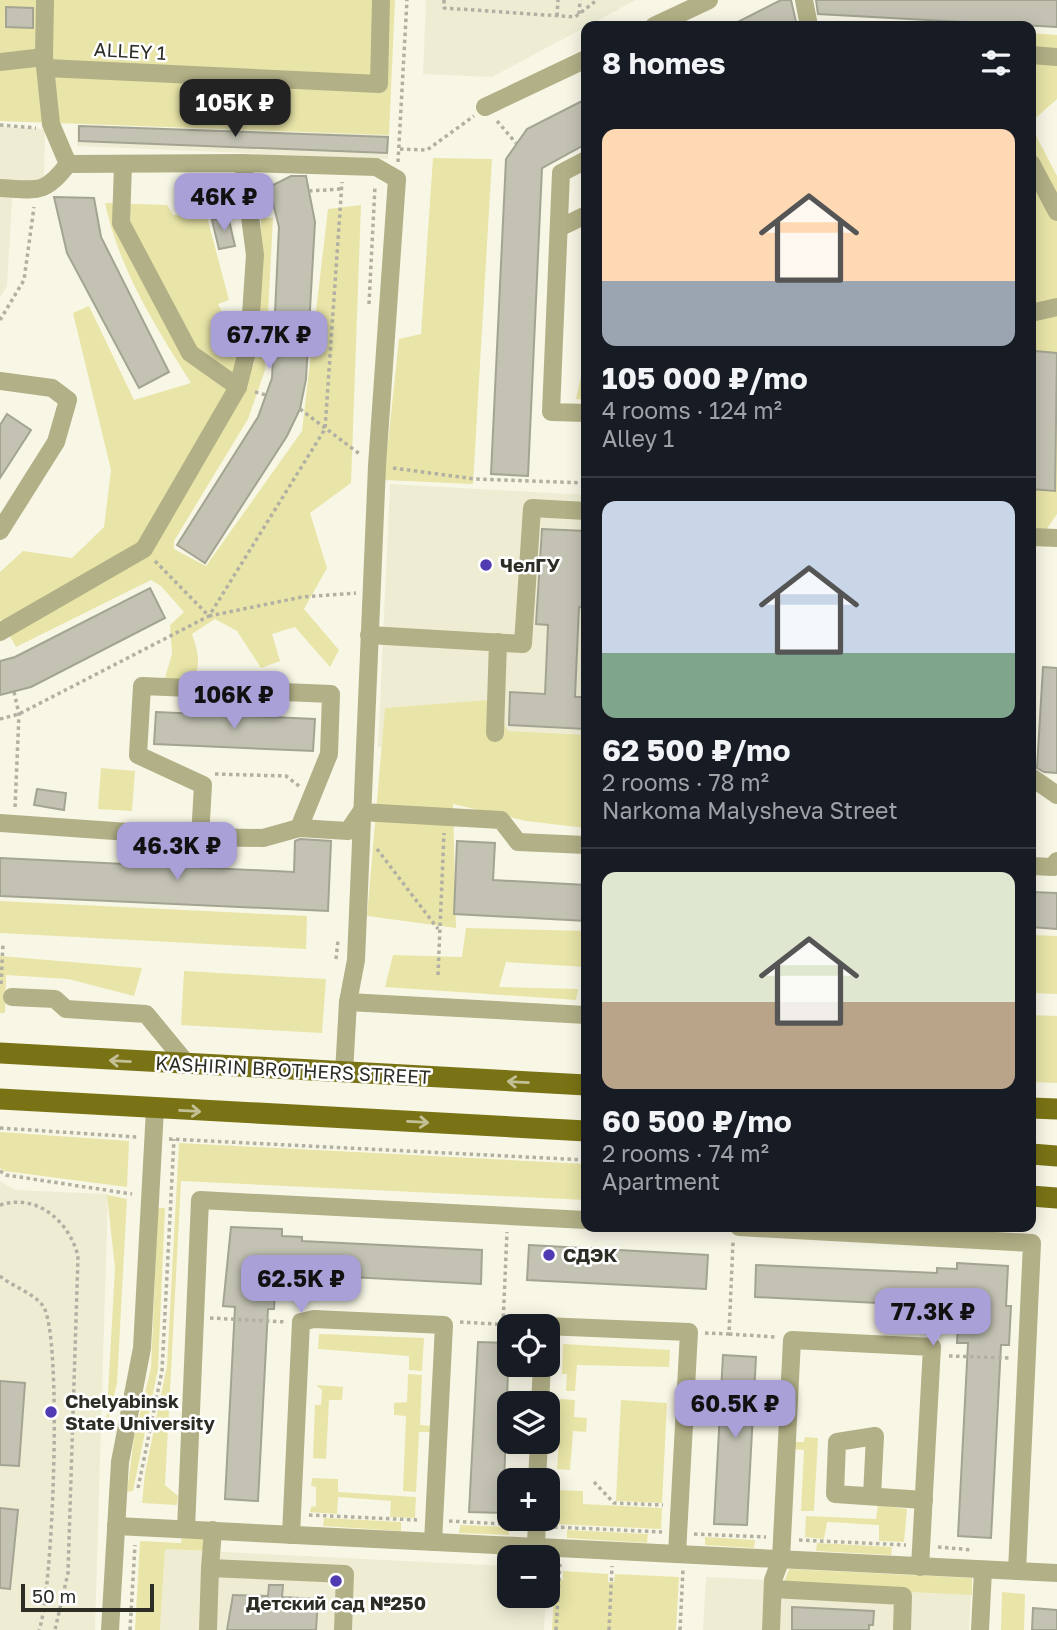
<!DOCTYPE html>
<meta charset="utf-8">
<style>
:root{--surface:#171b24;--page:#20242c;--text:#f1f3f6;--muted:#9ea1a6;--line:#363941;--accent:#a9a0d8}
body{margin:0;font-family:"Golos Text",sans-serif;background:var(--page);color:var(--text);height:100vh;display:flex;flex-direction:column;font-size:26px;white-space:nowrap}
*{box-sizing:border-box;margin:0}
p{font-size:23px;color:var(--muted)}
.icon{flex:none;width:38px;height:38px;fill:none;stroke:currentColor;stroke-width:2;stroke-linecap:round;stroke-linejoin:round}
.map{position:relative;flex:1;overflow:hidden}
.side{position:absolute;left:581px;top:21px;width:455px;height:1211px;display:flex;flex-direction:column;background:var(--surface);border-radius:14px;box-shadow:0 4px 18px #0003}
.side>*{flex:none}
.controls{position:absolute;left:497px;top:1314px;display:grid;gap:14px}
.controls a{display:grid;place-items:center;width:63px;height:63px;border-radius:14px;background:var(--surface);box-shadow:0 4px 18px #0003;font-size:35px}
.scale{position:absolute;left:21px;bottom:18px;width:133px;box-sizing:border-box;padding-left:7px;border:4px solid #2d2d26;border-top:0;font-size:19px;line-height:24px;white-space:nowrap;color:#2d2d26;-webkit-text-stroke:5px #fff;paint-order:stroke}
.price{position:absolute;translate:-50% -60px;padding:0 16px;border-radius:14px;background:var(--accent);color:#111;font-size:23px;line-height:46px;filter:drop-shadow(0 2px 4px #0008)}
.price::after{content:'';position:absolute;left:50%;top:42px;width:21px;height:16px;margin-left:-10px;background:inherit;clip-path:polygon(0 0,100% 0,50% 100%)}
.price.current{background:#222;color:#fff}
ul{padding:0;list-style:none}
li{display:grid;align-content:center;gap:14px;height:371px;padding:0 21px}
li+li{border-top:2px solid var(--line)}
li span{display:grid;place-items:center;height:217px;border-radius:14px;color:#555}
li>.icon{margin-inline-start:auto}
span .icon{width:126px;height:126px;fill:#fffc;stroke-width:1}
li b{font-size:30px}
h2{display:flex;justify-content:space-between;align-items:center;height:84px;padding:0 21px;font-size:30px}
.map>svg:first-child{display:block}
</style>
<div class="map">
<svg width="1057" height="1630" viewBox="0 0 1057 1630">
<rect width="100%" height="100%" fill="#f8f7e6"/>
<g fill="#eeedd4">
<polygon points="426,0 636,0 492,77 423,74"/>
<polygon points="77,125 389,135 388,159 77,146"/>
<polygon points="0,127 45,129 44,186 13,185 7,286 0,298"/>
<polygon points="390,484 586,495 586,759 378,747"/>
<polygon points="0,1181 15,1190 108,1194 95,1630 0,1630"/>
<polygon points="165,1549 509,1566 509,1596 546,1596 544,1630 160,1630"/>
<polygon points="706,1577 971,1590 969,1630 703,1630"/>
</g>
<g fill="#e9e5a8">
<polygon points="0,0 395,0 389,135 0,121"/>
<polygon points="1031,33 1057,35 1057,99 1031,122"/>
<polygon points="1031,126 1057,176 1057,514 1046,530 1031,531"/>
<polygon points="433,158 492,159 473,484 384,480 399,339 421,334"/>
<path d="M105,203L167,205L173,215L207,217L229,300L218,304L237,343L254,366L261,218H273L265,370L248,419L174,541V549L206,566L302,431L328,209L361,205L351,483L310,513L327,568L304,609L339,650L330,667L295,627L272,634L280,661L261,668L237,631L215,619L192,634C198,652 202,664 192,681L165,678L172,654L170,625L184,612L161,586L151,580L16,647L0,619V572L23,551L72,558L104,527L111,470L73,313L89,306L134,400L191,383C155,326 119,269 105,203Z"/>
<polygon points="586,354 586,400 576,399"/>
<polygon points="489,700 508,731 586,735 586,828 526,821 453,804 456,928 367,916 385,708"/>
<polygon points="101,768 135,771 132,811 98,809"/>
<polygon points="0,901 307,916 306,949 0,933"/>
<polygon points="466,928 586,931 586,967 506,962 499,987 578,989 576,1000 385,987 393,955 462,957"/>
<polygon points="1031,935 1057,936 1057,994 1031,993"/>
<polygon points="0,956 142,968 134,996 68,979 6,975 5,1013 0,1013"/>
<polygon points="184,971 326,979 322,1033 181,1025"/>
<polygon points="1031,1015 1057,1016 1057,1083 1031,1082"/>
<polygon points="0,1132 129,1141 127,1187 4,1171 0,1168"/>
<polygon points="179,1143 586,1164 586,1200 181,1181 165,1485 178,1496 177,1505 142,1503 145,1473 167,1366"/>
<polygon points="107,1195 127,1199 117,1383 106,1429 115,1268"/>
<polygon points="158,1208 165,1208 158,1369 133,1491 127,1492 134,1438 151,1368"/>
<polygon points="319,1334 424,1338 422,1371 409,1370 409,1356 318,1349"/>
<polygon points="563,1344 670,1350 669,1367 577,1365 575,1391 566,1391 567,1374 562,1374"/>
<polygon points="408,1374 422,1375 420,1425 433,1426 432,1432 419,1432 416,1492 403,1491 406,1416 394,1415 394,1403 407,1402"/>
<polygon points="316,1385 343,1387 342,1400 329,1400 326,1459 313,1458 315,1405 321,1405 322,1390"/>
<polygon points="560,1399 575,1400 574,1417 587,1418 586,1432 573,1431 570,1470 557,1469 559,1438 548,1437 548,1430 559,1430"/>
<polygon points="621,1400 667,1403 662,1503 616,1501"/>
<polygon points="805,1437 818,1438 814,1511 801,1511 804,1450 791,1449 792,1442 804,1442"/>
<polygon points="312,1478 338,1479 338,1492 416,1497 415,1518 390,1517 391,1501 338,1497 337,1514 310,1512 311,1507 316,1506 316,1487 311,1486"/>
<polygon points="556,1490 583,1491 583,1504 662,1508 661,1529 555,1524 555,1521 560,1521 560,1501 555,1501"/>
<polygon points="878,1505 907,1509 904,1542 879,1541 879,1525 827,1522 824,1539 805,1537 806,1516 876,1519"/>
<polygon points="324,1518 401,1522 401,1531 323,1526"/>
<polygon points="460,1525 509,1527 509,1535 459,1533"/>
<polygon points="567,1530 648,1534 647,1543 567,1538"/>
<polygon points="705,1537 755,1540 754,1548 705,1545"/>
<polygon points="182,1538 206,1539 206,1551 165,1549 160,1630 135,1630 140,1541 181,1543"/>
<polygon points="817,1543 892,1547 891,1555 816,1551"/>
<polygon points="789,1569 972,1578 972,1595 788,1586 785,1580"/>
<polygon points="563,1571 608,1574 608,1582 614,1582 615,1574 679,1577 676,1630 552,1630 555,1579 563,1580"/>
<polygon points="1002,1592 1025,1594 1024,1630 1001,1630"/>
</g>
<g fill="#c4c3b3" stroke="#a4a493" stroke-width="2">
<polygon points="781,0 791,0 797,26 730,26"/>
<polygon points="816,0 1057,0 1057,27 818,14"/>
<polygon points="6,7 33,8 33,28 6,27"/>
<polygon points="586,99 586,144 542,168 528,476 491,474 506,159 527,129"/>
<polygon points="79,126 388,137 387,153 79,141"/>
<polygon points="291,176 306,176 315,222 306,379 300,409 287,436 205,563 177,545 258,417 272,378 279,227 269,187"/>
<polygon points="54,197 94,198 101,237 169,372 139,388 67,253"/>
<polygon points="228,216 235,246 219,249 212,220"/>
<polygon points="1035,351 1057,353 1055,491 1031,489"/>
<polygon points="7,414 31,430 0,478 0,425"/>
<polygon points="542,529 586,531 586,608 579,607 575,697 586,697 586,729 509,725 510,692 545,694 548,625 536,624"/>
<polygon points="150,588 165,618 31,687 0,695 0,661 15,657"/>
<polygon points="1043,667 1057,668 1057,773 1044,772 1037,768"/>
<polygon points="156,712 315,719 313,751 154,744"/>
<polygon points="37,789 66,793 64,810 34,805"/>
<polygon points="300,839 331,841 328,911 0,896 0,858 294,872 295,841"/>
<polygon points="457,841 495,843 493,880 586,885 586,921 454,914"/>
<polygon points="1031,892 1057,893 1057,929 1031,927"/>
<polygon points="231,1227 282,1229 282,1236 302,1237 302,1241 482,1250 481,1284 276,1273 274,1309 268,1309 258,1501 225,1499 235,1307 223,1306"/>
<polygon points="529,1245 708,1255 706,1289 527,1280"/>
<polygon points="957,1263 1008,1266 1006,1306 1011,1306 1009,1345 1001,1345 991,1538 958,1536 968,1343 957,1343 959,1307 755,1297 756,1265 937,1273 937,1268 957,1269"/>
<polygon points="478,1342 509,1343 503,1513 469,1512"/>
<polygon points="723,1355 756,1357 747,1525 714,1524"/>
<polygon points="0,1381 25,1383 19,1466 0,1465"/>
<polygon points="0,1508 18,1510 10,1589 0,1588"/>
<polygon points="269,1585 283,1585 282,1597 318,1599 316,1630 227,1630 233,1595 268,1596"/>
<polygon points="792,1607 874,1611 873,1625 869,1625 869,1630 792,1630"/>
<polygon points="1033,1608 1057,1610 1057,1630 1032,1630"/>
</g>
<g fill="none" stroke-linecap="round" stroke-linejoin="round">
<g stroke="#b1b0a3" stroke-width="3.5" stroke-dasharray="3.5 3.5" stroke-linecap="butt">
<polyline points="444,0 444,8 575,17 597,0"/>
<polyline points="579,14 580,0"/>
<polyline points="557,16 558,0"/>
<polyline points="497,121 516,143"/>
<polyline points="0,125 36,128"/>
<polyline points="400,149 427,150 474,116"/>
<polyline points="398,162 407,0"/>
<polyline points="309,191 342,189"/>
<polyline points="369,304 375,186"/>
<polyline points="0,320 24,280 34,207"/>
<polyline points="255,392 266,395"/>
<polyline points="300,409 361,455"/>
<polyline points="393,468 475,479 586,483"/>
<polyline points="155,561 209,616 302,597 356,593"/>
<polyline points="14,692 19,714 15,808"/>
<polyline points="0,719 19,714 209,616 325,429 342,182"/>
<polyline points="215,774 286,776 299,786"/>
<polyline points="377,849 438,929"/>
<polyline points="336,959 338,940"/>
<polyline points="438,975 444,833"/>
<polyline points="1,984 3,944"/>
<polyline points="0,1128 137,1137"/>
<polyline points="169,1139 586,1160"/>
<polyline points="0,1171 6,1175 132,1194"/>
<path d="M0,1205C37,1193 69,1221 78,1256L68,1573L55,1630"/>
<path d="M0,1276C13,1287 34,1293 43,1306C63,1334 53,1594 39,1630"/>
<polyline points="210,1318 287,1322"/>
<polyline points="460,1322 529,1326"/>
<polyline points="503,1324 507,1232"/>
<polyline points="705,1333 729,1334 733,1242"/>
<polyline points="729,1334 775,1337"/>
<polyline points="949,1356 1009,1358"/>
<polyline points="594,1482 614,1503 663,1505"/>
<polyline points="138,1488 162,1371 174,1139"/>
<polyline points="309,1515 417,1520"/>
<polyline points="449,1521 522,1525"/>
<polyline points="554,1527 662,1532"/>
<polyline points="694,1534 766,1537"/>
<polyline points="799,1540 906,1545"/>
<polyline points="938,1547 973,1550"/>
<polyline points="130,1630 135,1545"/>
<polyline points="556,1630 560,1564"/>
<polyline points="609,1630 612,1566"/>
<polyline points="680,1630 683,1569"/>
</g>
<g stroke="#b2b086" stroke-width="18">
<polyline points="45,0 44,57 51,124 68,164 243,163 376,167 397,179 377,466 356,960 348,1002 344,1073"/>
<polyline points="804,0 809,26"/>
<polyline points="654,26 709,0"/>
<polyline points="1031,55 1057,57"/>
<polyline points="0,62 44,57"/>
<polyline points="47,68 379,84 381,0"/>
<polyline points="485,107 586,59"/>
<polyline points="586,160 561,173 551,412 586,413"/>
<polyline points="1031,163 1057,212"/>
<polyline points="123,165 121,223 190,353 238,387"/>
<path d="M0,188C36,190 45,195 68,164"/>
<polyline points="559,228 586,215"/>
<polyline points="1031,313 1057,307"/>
<polyline points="0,381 52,388 68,400 56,442 0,531"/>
<polyline points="1032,537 1057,538"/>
<polyline points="0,632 144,549 238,387 249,344 255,255 243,163"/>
<polyline points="369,635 523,644 532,508 586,511"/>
<polyline points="495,733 498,642"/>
<polyline points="1031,777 1057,795"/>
<polyline points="0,823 200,837 263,838 299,828 348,831 361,812 501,820 518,842 586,845"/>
<polyline points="200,837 203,785 138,755 142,686 331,694 329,754 299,828"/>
<polyline points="1031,866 1053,867 1057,861"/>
<polyline points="12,997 55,999 66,1009 146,1014 188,1065"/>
<polyline points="348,1002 586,1015"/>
<polyline points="739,1227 1032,1243 1017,1571"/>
<polyline points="544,1326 689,1332 677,1554"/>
<polyline points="540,1404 542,1365"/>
<polyline points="537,1480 539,1442"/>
<polyline points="872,1496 875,1436 837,1442 835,1494 924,1500"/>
<polyline points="116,1526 1057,1573"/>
<polyline points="186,1529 200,1200 586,1220"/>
<polyline points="291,1535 301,1322 314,1319 444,1325 433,1542"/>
<polyline points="536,1547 537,1519"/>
<polyline points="210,1568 213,1530"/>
<polyline points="773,1589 903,1596 902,1630"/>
<polyline points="110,1630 120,1462 142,1348 155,1109"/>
<polyline points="208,1630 210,1568 345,1574 343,1630"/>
<polyline points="771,1630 773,1580 781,1559 792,1340 932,1347 920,1567"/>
<polyline points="980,1630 983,1570"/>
</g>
<g stroke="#7a7315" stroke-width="21">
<polyline points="0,1053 586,1085"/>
<polyline points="0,1099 586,1131"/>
<polyline points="1031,1108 1057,1109"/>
<polyline points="1031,1154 1057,1156"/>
<polyline points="1031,1196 1057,1198"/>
</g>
</g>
<defs><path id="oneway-shaft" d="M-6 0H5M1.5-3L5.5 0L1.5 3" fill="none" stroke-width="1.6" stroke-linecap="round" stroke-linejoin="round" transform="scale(1.75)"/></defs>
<g stroke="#c3c096">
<use href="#oneway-shaft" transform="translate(120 1061) rotate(-177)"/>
<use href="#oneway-shaft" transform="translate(518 1082) rotate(-177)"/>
<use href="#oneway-shaft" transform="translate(190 1111) rotate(3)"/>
<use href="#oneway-shaft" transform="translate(418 1122) rotate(3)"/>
</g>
<g fill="#513bb3" stroke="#fff" stroke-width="2.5">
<circle cx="486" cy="565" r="7"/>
<circle cx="549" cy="1255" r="7"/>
<circle cx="51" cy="1412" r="7"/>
<circle cx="336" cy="1581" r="7"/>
</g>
<g text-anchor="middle" stroke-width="5" stroke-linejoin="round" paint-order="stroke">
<g font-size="19" fill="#2d2d26" stroke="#fff">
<text transform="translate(130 51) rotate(3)" y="7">ALLEY 1</text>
<text transform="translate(293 1070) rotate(3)" y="7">KASHIRIN BROTHERS STREET</text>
</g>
<g font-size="19" font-weight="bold" fill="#2d2d26" stroke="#fff" text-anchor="start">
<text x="500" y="572">ЧелГУ</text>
<text x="563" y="1262">СДЭК</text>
<text x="65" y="1408">Chelyabinsk<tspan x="65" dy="22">State University</tspan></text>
<text x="336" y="1610" text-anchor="middle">Детский сад №250</text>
</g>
</g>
</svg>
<div class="controls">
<a><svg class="icon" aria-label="locate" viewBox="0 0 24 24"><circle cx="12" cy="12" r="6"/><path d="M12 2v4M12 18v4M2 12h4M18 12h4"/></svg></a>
<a><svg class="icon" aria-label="layers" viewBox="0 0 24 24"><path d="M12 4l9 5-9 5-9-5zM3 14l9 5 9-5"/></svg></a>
<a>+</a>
<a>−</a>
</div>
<div class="scale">50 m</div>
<b class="price current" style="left:235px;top:139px">105K ₽</b>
<b class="price" style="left:224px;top:233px">46K ₽</b>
<b class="price" style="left:269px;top:371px">67.7K ₽</b>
<b class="price" style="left:234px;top:731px">106K ₽</b>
<b class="price" style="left:177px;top:882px">46.3K ₽</b>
<b class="price" style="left:301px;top:1315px">62.5K ₽</b>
<b class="price" style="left:933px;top:1348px">77.3K ₽</b>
<b class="price" style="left:735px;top:1440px">60.5K ₽</b>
<section class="side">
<h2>8 homes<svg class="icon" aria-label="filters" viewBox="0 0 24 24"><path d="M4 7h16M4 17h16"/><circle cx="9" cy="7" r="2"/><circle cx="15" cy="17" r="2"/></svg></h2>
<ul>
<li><span style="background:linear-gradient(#ffd9b3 70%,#9aa5b1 0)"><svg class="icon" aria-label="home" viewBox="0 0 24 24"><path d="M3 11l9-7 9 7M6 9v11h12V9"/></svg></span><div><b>105 000 ₽/mo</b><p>4 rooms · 124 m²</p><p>Alley 1</p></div></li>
<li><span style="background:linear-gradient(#c9d6e8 70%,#7fa58c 0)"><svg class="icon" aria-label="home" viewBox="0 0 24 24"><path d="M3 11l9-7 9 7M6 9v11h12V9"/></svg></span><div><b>62 500 ₽/mo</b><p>2 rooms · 78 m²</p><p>Narkoma Malysheva Street</p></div></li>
<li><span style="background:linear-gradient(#dfe7d0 60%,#b9a48a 0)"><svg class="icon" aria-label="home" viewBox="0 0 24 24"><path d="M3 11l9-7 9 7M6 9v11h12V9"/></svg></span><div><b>60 500 ₽/mo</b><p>2 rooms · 74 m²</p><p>Apartment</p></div></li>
</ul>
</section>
</div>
